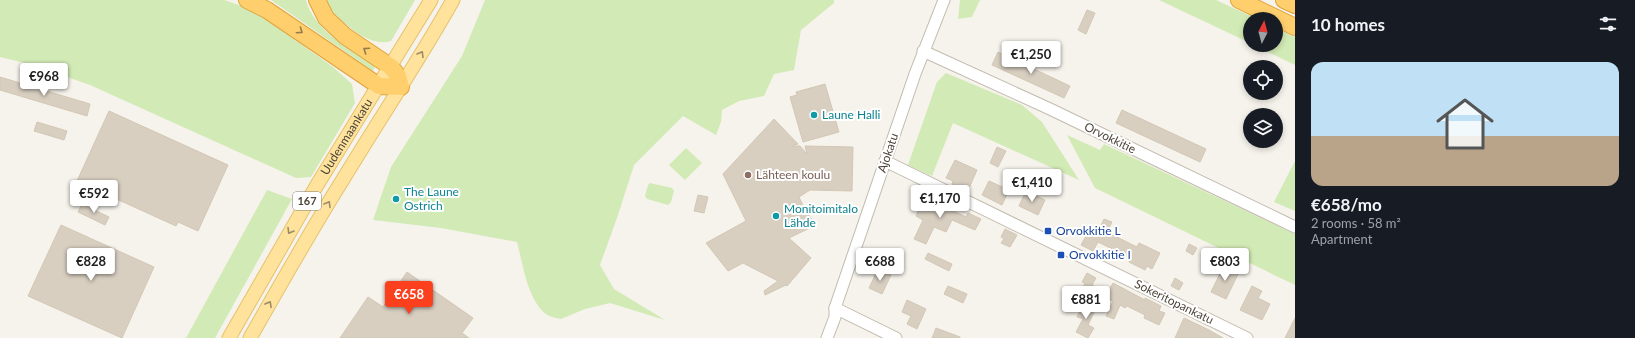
<!DOCTYPE html>
<meta charset="utf-8">
<style>
:root{--surface:#171b24;--page:#242831;--text:#f1f3f6;--muted:#9ea1a6;--line:#363941;--accent:#fc3f1d}
body{margin:0;font-family:Lato,sans-serif;background:var(--page);color:var(--text);height:100vh;display:flex;flex-direction:column;font-size:15px;white-space:nowrap}
*{box-sizing:border-box;margin:0}
p{font-size:13px;color:var(--muted)}
.icon{flex:none;width:22px;height:22px;fill:none;stroke:currentColor;stroke-width:2;stroke-linecap:round;stroke-linejoin:round}
.map{position:relative;flex:1;overflow:hidden}
.details{display:flex;flex-direction:column;background:var(--surface);width:340px}
.details>*{flex:none}
.needle{width:26px;rotate:6deg}
.buttons{position:absolute;left:1243px;top:12px;display:grid;gap:8px}
.buttons a{display:grid;place-items:center;width:40px;height:40px;border-radius:50%;background:var(--surface);box-shadow:0 2px 6px #0003;font-size:20px}
.price{position:absolute;translate:-50% -34px;padding:0 9px;border-radius:4px;background:#fff;color:#222;font-size:13px;line-height:26px;filter:drop-shadow(0 1px 2px #0008)}
.price::after{content:'';position:absolute;left:50%;top:24px;width:12px;height:9px;margin-left:-6px;background:inherit;clip-path:polygon(0 0,100% 0,50% 100%)}
.price.current{background:var(--accent);color:#fff}
ul{padding:0;list-style:none}
li{display:grid;align-content:center;gap:8px;height:212px;padding:0 16px}
li+li{border-top:1px solid var(--line)}
li span{display:grid;place-items:center;height:124px;border-radius:12px;color:#555}
li>.icon{margin-inline-start:auto}
span .icon{width:72px;height:72px;fill:#fffc;stroke-width:1}
li b{font-size:17px}
h2{display:flex;justify-content:space-between;align-items:center;height:48px;padding:0 16px;font-size:17px}
main{display:flex;flex:1;min-height:0}
.map>svg:first-child{display:block}
</style>
<main>
<div class="map">
<svg width="1295" height="338" viewBox="0 0 1295 338">
<rect width="100%" height="100%" fill="#f6f3ec"/>
<g fill="#d2eab5">
<polygon points="0,0 224,0 251,9 333,67 352,84 355,103 311,177 296,178 90,85 33,65 0,57"/>
<path d="M271,0H306C313,30 352,50 375,67L373,71Z"/>
<path d="M326,0H415L391,41C372,47 350,29 337,16C332,12 329,5 326,0Z"/>
<path d="M485,0H834V3L801,30L794,70L774,74L764,96L739,101L722,110L721,122L716,135L683,116L634,165L617,218L600,265L614,289L665,320L610,303L585,309L561,319C556,318 550,317 546,314C527,299 523,264 517,242L441,228L373,220L391,167L462,56Z"/>
<polygon points="960,0 980,0 972,17 958,19"/>
<polygon points="1159,0 1216,0 1257,19 1250,19 1250,43"/>
<polygon points="1276,28 1295,37 1295,65 1253,45 1276,45"/>
<polygon points="946,73 1022,105 1042,122 1079,180 953,123 932,176 908,165 937,82"/>
<polygon points="1067,135 1100,150 1104,144 1295,234 1295,285 1095,188"/>
<polygon points="686,148 702,163 685,180 669,165"/>
<polygon points="1295,161 1295,211 1274,202"/>
<polygon points="650,183 672,188 674,191 671,202 668,205 647,199 645,196 648,185"/>
<polygon points="267,190 292,199 215,338 186,338"/>
</g>
<g fill="#d8cfc1" stroke="#d3c7b4">
<polygon points="1087,10 1095,13 1086,34 1078,30"/>
<polygon points="998,52 1070,86 1064,98 992,65"/>
<polygon points="0,77 90,104 87,116 0,90"/>
<polygon points="825,84 839,132 803,142 790,97 797,95 796,92"/>
<polygon points="1122,110 1206,149 1200,162 1116,123"/>
<polygon points="109,111 228,165 198,231 178,222 176,226 77,181"/>
<polygon points="774,119 798,144 791,146 800,146 807,154 805,146 853,147 852,191 810,190 799,197 805,210 816,225 789,238 811,258 787,286 786,285 765,295 764,291 778,281 743,263 728,271 706,243 746,221 723,174"/>
<polygon points="37,122 67,131 64,140 34,131"/>
<polygon points="997,147 1006,151 998,167 990,163"/>
<polygon points="955,160 977,170 969,188 962,185 961,188 952,184 953,181 946,178"/>
<polygon points="989,181 1009,190 1002,205 982,195"/>
<polygon points="1026,191 1045,200 1038,215 1019,206"/>
<polygon points="698,195 708,197 704,213 694,211"/>
<polygon points="924,197 966,217 968,213 981,219 975,230 952,220 946,232 934,227 926,244 914,239 923,220 916,216"/>
<polygon points="82,204 109,217 105,225 78,212"/>
<polygon points="1104,219 1112,222 1107,232 1137,247 1139,243 1160,253 1152,269 1147,266 1145,270 1129,262 1131,258 1098,242 1093,251 1081,245 1086,236 1090,238 1092,234 1096,236"/>
<polygon points="61,225 154,267 122,338 28,296"/>
<polygon points="1005,229 1017,235 1010,247 1001,243 1004,239 1001,237"/>
<polygon points="1189,244 1197,248 1193,255 1186,251"/>
<polygon points="928,253 952,264 949,271 925,259"/>
<polygon points="1224,265 1239,272 1226,299 1211,292"/>
<polygon points="878,269 891,275 882,294 869,288"/>
<polygon points="407,272 473,318 462,333 469,338 340,338 368,297 383,307"/>
<polygon points="1087,273 1096,278 1092,285 1094,286 1087,299 1079,295 1085,283 1082,282"/>
<polygon points="1175,278 1183,283 1179,290 1171,286"/>
<polygon points="1113,283 1145,300 1145,298 1161,306 1159,311 1165,313 1159,325 1144,318 1145,315 1127,306 1125,308 1120,305 1114,319 1106,316 1113,301 1105,298"/>
<polygon points="948,286 967,294 963,303 944,294"/>
<polygon points="1252,286 1262,291 1258,298 1270,304 1262,320 1240,310"/>
<polygon points="907,300 926,309 917,329 907,324 911,316 902,312"/>
<polygon points="1091,303 1097,306 1088,325 1094,328 1088,338 1076,332 1083,319 1077,317 1083,304 1089,307"/>
<polygon points="1184,318 1209,330 1223,338 1175,338"/>
<polygon points="1295,318 1295,338 1285,338"/>
<polygon points="936,328 960,337 960,338 932,338"/>
</g>
<g fill="none" stroke-linecap="round" stroke-linejoin="round">
<defs>
<g id="minor">
<polyline points="923,51 1050,109 1295,227"/>
<polyline points="885,161 1247,338"/>
<polyline points="835,308 896,338"/>
<polyline points="827,338 835,317 835,308 915,74 944,0"/>
</g>
<g id="major">
<path id="s1" d="M229,338L317,185L431,0"/>
<path d="M250,338C280,285 310,232 342,181C379,120 418,62 453,0"/>
</g>
<g id="highway">
<polyline points="247,0 267,10 379,86 401,87 398,76 391,67 345,36 326,18 317,0"/>
<polyline points="1239,0 1295,27"/>
<polyline points="1284,0 1295,5"/>
</g>
</defs>
<use href="#minor" stroke="#c2bbae" stroke-width="13"/>
<use href="#major" stroke="#e6c16a" stroke-width="15"/>
<use href="#highway" stroke="#e0a43c" stroke-width="18"/>
<use href="#minor" stroke="#fff" stroke-width="11"/>
<use href="#major" stroke="#ffe39c" stroke-width="13"/>
<use href="#highway" stroke="#ffcf6e" stroke-width="16"/>
</g>
<defs><path id="oneway-chevron" d="M-2-3.5L2.5 0L-2 3.5" fill="none" stroke-width="1.6" stroke-linecap="round" stroke-linejoin="round"/></defs>
<g stroke="#937c4e">
<use href="#oneway-chevron" transform="translate(300 31) rotate(34)"/>
<use href="#oneway-chevron" transform="translate(366 50) rotate(-146)"/>
</g>
<g stroke="#9c8c66">
<use href="#oneway-chevron" transform="translate(421 54) rotate(-59)"/>
<use href="#oneway-chevron" transform="translate(328 204) rotate(-59)"/>
<use href="#oneway-chevron" transform="translate(290 231) rotate(121)"/>
<use href="#oneway-chevron" transform="translate(269 304) rotate(-61)"/>
</g>
<g fill="#0f9aa8" stroke="#fff" stroke-width="1.5">
<circle cx="814" cy="115" r="4"/>
<circle cx="396" cy="199" r="4"/>
<circle cx="776" cy="216" r="4"/>
</g>
<circle fill="#8d6e63" stroke="#fff" stroke-width="1.5" cx="748" cy="175" r="4"/>
<g fill="#1a4fb4" stroke="#fff" stroke-width="1.5">
<rect x="1044" y="227" width="8" height="8" rx="2"/>
<rect x="1057" y="251" width="8" height="8" rx="2"/>
</g>
<g text-anchor="middle" stroke-width="4" stroke-linejoin="round" paint-order="stroke">
<rect fill="#fff" stroke="#817c74" stroke-width="1" x="293" y="192" width="28" height="18" rx="3"/>
<g font-size="11" font-weight="bold" fill="#4b4439">
<text x="307" y="205">167</text>
</g>
<g font-size="12" fill="#0d838f" stroke="#fff" text-anchor="start">
<text x="822" y="119">Laune Halli</text>
<text x="404" y="196">The Laune<tspan x="404" dy="14">Ostrich</tspan></text>
<text x="784" y="213">Monitoimitalo<tspan x="784" dy="14">Lähde</tspan></text>
</g>
<g font-size="12" fill="#4b4439" stroke="#fff">
<text dy="4" stroke="none"><textPath href="#s1" startOffset="233">Uudenmaankatu</textPath></text>
<text transform="translate(1110 138) rotate(26)" y="4">Orvokkitie</text>
<text transform="translate(888 153) rotate(-71)" y="4">Ajokatu</text>
<text transform="translate(1174 302) rotate(26)" y="4">Sokeritopankatu</text>
</g>
<g font-size="12" fill="#785e54" stroke="#fff" text-anchor="start">
<text x="756" y="179">Lähteen koulu</text>
</g>
<g font-size="12" fill="#164399" stroke="#fff" text-anchor="start">
<text x="1056" y="235">Orvokkitie L</text>
<text x="1069" y="259">Orvokkitie I</text>
</g>
</g>
</svg>
<div class="buttons">
<a><svg class="needle" viewBox="-14 -14 28 28"><path d="M0-13l5 13h-10z" fill="#e53935"/><path d="M0 13l5-13h-10z" fill="#9ea1a6"/></svg></a>
<a><svg class="icon" aria-label="locate" viewBox="0 0 24 24"><circle cx="12" cy="12" r="6"/><path d="M12 2v4M12 18v4M2 12h4M18 12h4"/></svg></a>
<a><svg class="icon" aria-label="layers" viewBox="0 0 24 24"><path d="M12 4l9 5-9 5-9-5zM3 14l9 5 9-5"/></svg></a>
</div>
<b class="price" style="left:1031px;top:75px">€1,250</b>
<b class="price" style="left:44px;top:97px">€968</b>
<b class="price" style="left:1032px;top:203px">€1,410</b>
<b class="price" style="left:94px;top:214px">€592</b>
<b class="price" style="left:940px;top:219px">€1,170</b>
<b class="price" style="left:91px;top:282px">€828</b>
<b class="price" style="left:880px;top:282px">€688</b>
<b class="price" style="left:1225px;top:282px">€803</b>
<b class="price current" style="left:409px;top:315px">€658</b>
<b class="price" style="left:1086px;top:320px">€881</b>
</div>
<section class="details">
<h2>10 homes<svg class="icon" aria-label="filters" viewBox="0 0 24 24"><path d="M4 7h16M4 17h16"/><circle cx="9" cy="7" r="2"/><circle cx="15" cy="17" r="2"/></svg></h2>
<ul>
<li><span style="background:linear-gradient(#bfe0f5 60%,#b9a48a 0)"><svg class="icon" aria-label="home" viewBox="0 0 24 24"><path d="M3 11l9-7 9 7M6 9v11h12V9"/></svg></span><div><b>€658/mo</b><p>2 rooms · 58 m²</p><p>Apartment</p></div></li>
</ul>
</section>
</main>
